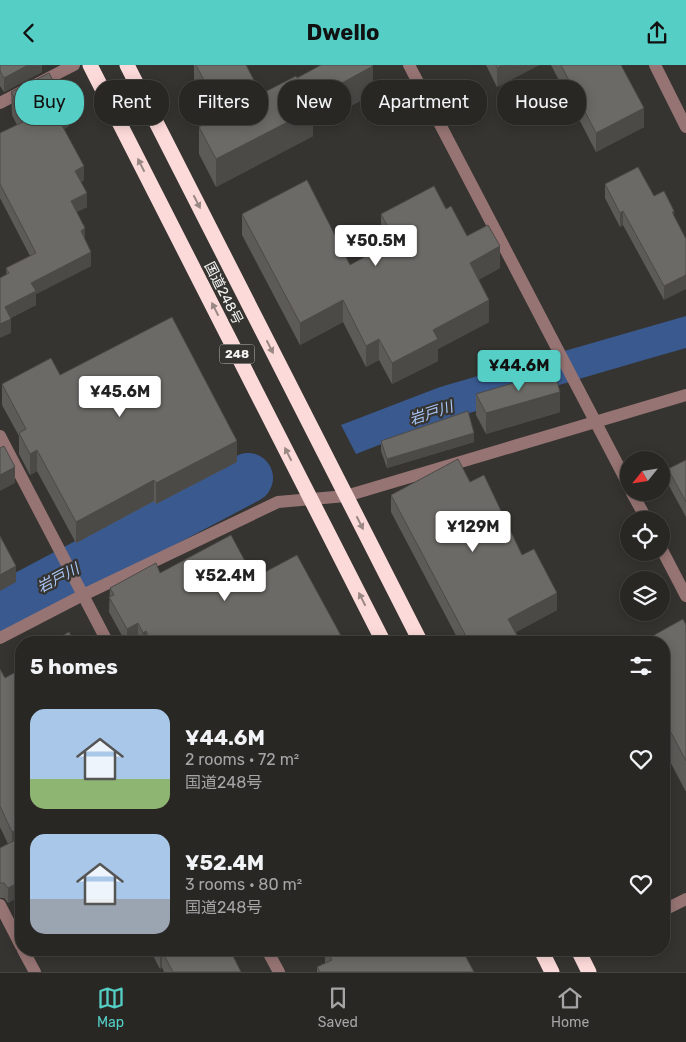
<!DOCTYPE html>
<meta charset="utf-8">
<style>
:root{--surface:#282724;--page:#343331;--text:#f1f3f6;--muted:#a5a5a6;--line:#444441;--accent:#55cec5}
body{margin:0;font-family:Rubik,"Noto Sans JP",sans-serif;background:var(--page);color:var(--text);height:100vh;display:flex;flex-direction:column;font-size:19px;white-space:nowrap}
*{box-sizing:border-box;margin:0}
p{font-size:16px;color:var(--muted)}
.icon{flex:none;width:28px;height:28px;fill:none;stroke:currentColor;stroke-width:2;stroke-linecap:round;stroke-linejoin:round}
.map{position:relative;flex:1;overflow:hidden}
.sheet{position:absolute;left:15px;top:571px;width:655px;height:320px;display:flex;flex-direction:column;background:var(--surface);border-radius:20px;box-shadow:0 2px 12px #0003,0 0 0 1px var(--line)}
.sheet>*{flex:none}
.guide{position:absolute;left:15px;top:15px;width:656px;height:45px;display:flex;gap:10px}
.needle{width:32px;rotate:240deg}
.tools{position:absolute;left:620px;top:386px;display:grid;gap:10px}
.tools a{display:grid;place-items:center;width:50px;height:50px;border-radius:50%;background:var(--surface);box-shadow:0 2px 12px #0003,0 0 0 1px var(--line);font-size:25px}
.price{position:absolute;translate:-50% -42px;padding:0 11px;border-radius:5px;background:#fff;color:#222;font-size:16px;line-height:32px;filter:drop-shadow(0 1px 2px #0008)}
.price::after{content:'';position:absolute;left:50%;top:30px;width:15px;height:11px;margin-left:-8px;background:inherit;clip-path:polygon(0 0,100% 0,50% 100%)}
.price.current{background:var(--accent);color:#111}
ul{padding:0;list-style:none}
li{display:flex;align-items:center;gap:15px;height:125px;padding:0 15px}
li span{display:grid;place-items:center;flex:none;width:140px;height:100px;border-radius:15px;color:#555}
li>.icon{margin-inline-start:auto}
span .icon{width:60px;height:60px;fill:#fffc;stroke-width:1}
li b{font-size:21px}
h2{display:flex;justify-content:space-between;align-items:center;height:60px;padding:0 15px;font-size:21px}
.pill{padding:0 18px;border-radius:20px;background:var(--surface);box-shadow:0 2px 12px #0003,0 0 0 1px var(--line);font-size:18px;line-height:45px}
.pill.current{background:var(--accent);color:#111}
header{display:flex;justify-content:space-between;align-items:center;height:65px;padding:0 15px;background:var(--accent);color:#111;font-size:22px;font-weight:700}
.tab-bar{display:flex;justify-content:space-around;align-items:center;height:70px;border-top:1px solid var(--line);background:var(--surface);font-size:14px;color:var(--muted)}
.tab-bar a{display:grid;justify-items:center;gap:2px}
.tab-bar .current{color:var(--accent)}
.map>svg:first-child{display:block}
</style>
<header><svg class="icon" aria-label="back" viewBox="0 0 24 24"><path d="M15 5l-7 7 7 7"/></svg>Dwello<svg class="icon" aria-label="share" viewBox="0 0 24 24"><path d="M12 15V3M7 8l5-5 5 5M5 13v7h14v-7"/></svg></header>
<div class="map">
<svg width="686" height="907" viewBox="0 0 686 907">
<rect width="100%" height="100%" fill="#363430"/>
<path fill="#39598f" d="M686,251V283C575,315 464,346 356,389L341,360L440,322Z"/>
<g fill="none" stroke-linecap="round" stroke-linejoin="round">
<polyline stroke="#39598f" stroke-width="50" points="0,544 248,413"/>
<g stroke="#967473" stroke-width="12">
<polyline points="409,0 629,421"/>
<polyline points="655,0 686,62"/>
<polyline points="0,38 74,0"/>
<polyline points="0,371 108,578"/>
<polyline points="632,428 647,455"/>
<polyline points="661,483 686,531"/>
<polyline points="0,573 83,530 278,437 346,431 686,330"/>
<polyline points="0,840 21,881"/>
<polyline points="664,845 686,834"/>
<polyline points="23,885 35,907"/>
<polyline points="267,885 279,907"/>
</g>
<g stroke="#fcdad9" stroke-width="15">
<polyline points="90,0 384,578"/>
<polyline points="127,0 421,578"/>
<polyline points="541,885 552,907"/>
<polyline points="578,885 589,907"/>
</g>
</g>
<g fill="#5d5b58">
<polygon points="0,0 42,0 42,7 4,27 0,21"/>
<polygon points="194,0 246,0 261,29 297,13 373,29 313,61 313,71 216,122 199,89 199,62 211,56 194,24"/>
<polygon points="486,0 539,0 497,22"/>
<polygon points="551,0 621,0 644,62 596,87"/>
<polygon points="11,27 69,61 64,64 84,115 81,117 87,142 76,147 85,175 91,201 36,229 36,240 11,253 11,268 6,203 30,191 0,133 0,68 17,60 12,50"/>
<polygon points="605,119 654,131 674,146 664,235 623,160 620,162 605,133"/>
<polygon points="446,144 467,171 500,203 478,215 489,257 438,284 438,296 392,319 379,295 366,302 343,257 300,280 242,170 242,149 350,200 387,180 381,170 381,149"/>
<polygon points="60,310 237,397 156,439 154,436 76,478 37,406 30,410 19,389 19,371 2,340 2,319"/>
<polygon points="476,329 560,347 486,369 476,350"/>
<polygon points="381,376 474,377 387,403 381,386"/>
<polygon points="686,395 686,452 668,419 668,404"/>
<polygon points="470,417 522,490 557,545 516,567 521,578 460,578 391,447 391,430"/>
<polygon points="160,508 254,513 345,578 140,578 138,573 129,578 126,578 109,547 110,523"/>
<polygon points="686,560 686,727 664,685 664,578"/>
<polygon points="0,604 21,830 8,838 4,833 0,833 0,783 8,779 0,762"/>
<polygon points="150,885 223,885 227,892 241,907 164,907 162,902 160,904"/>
<polygon points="325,885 467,885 467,894 474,907 317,907 317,902 325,898"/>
</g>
<g fill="#4c4a47">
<polygon points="28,0 42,0 42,7 4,27 4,13"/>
<polygon points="502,0 539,0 497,22 497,3"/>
<polygon points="373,1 373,29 313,61 313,71 216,122 216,94 309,36"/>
<polygon points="644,43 644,62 596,87 596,68"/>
<polygon points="69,47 69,61 58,67 58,53"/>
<polygon points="84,101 84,115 75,119 75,106"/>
<polygon points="87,128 87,142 71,150 71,136"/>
<polygon points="623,146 623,160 620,162 620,148"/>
<polygon points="85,163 85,177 81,166"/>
<polygon points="500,181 500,203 470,220 470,198"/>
<polygon points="91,187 91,201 36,229 36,240 5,256 5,242 31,218"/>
<polygon points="686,210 686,224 664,235 664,221"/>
<polygon points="343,235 343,257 300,280 300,258"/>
<polygon points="489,235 489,257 438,284 438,296 392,319 392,298 433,265"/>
<polygon points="11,254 11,268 0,273 0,259"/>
<polygon points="379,274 379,295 366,302 366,281"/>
<polygon points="560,327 560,347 486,369 486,348"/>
<polygon points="474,368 474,377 387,403 387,394"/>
<polygon points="237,376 237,397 156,439 156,418"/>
<polygon points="37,385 37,406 30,410 30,389"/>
<polygon points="15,402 15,418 0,426 0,410"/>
<polygon points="154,415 154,436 76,478 76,457"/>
<polygon points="16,501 16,517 0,526 0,510"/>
<polygon points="557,528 557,545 508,571 508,554"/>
<polygon points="138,558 138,573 129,578 127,578 127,564"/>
<polygon points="146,566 146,578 143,578 143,568"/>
<polygon points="471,573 471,578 468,578 468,575"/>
<polygon points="21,654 21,675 15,657"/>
<polygon points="21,763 21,784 12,788 12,767"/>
<polygon points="21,816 21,830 8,838 8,823"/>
<polygon points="461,885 467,885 467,896"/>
<polygon points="162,886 162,902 160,904 160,887"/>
</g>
<g fill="#6c6a66" stroke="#4c4a47">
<polygon points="0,0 28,0 4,13 0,6"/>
<polygon points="196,0 246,0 261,29 296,11 297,13 321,0 372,0 373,1 309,36 313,44 216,94 199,62 222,50"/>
<polygon points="496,0 502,0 497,3"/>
<polygon points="561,0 621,0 644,43 596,68"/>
<polygon points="49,8 69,47 58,53 84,101 75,106 87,128 71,136 85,163 81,166 91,187 31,218 36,226 5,242 11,254 0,259 0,213 9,208 6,203 36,188 0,119 0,68 23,57 12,36 15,34 11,27"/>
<polygon points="638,102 654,131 664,126 674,146 672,147 686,174 686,210 664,221 623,146 620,148 605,119"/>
<polygon points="307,115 350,200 395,175 381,149 434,121 446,144 451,141 467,171 488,160 500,181 470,198 489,235 433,265 438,274 392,298 379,274 366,281 343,235 300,258 242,149"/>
<polygon points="172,252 237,376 156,418 154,415 76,457 37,385 30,389 19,368 26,364 2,319 51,293 60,310"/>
<polygon points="554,306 560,327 486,348 476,329"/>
<polygon points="468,346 474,368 387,394 381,376"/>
<polygon points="4,381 15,402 0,410 0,383"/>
<polygon points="458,394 470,417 484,410 522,490 534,484 557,528 508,554 521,578 473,578 471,573 468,575 391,430"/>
<polygon points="686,395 686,437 668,404"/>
<polygon points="231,470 254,513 297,490 345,578 152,578 146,566 143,568 138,558 127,564 109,532 114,530 110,523 156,498 160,508"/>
<polygon points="0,471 16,501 0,510"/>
<polygon points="683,554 686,560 686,696 664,654 664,578 640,578"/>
<polygon points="69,567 75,578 50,578"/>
<polygon points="0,604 5,613 21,604 21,654 15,657 21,670 21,763 12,767 0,741"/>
<polygon points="21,772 21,816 8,823 4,818 0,818 0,783"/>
<polygon points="159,885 223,885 227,892 232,889 241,907 173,907 162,886 160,887"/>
<polygon points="327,885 462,885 474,907 320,907 317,902 332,895"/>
</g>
<defs><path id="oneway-solid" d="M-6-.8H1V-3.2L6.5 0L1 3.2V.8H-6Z" transform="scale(1.25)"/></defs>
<g fill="#998784">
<use href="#oneway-solid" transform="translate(141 100) rotate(-117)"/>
<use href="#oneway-solid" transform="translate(197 137) rotate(63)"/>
<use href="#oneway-solid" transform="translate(215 244) rotate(-117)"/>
<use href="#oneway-solid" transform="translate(270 282) rotate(63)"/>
<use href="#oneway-solid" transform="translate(288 389) rotate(-117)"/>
<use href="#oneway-solid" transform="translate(360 458) rotate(63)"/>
<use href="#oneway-solid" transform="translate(362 534) rotate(-117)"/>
</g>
<g text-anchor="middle" stroke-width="4.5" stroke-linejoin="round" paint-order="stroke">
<rect fill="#363430" stroke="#bcbab8" stroke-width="1" x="219.5" y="279.5" width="35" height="19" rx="4"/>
<g font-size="12" font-weight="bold" fill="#f5f4f2">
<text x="237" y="293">248</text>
</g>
<g font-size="14" fill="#f5f4f2" stroke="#363430">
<text transform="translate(224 228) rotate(63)" y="5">国道248号</text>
</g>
<g font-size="15" font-style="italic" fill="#aac7f8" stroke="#363430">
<text transform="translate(431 348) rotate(-18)" y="5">岩戸川</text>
<text transform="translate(58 513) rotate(-28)" y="5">岩戸川</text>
</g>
</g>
</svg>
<div class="tools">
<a><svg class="needle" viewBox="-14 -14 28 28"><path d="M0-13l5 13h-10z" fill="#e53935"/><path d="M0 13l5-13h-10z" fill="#a5a5a6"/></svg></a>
<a><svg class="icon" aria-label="locate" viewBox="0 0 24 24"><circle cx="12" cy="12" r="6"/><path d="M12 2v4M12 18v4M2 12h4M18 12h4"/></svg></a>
<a><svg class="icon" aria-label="layers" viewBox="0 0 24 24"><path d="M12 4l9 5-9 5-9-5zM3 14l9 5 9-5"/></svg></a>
</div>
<b class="price" style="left:376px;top:202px">¥50.5M</b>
<b class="price current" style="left:519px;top:327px">¥44.6M</b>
<b class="price" style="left:120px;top:353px">¥45.6M</b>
<b class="price" style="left:473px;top:488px">¥129M</b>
<b class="price" style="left:225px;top:537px">¥52.4M</b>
<div class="guide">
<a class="pill current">Buy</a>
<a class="pill">Rent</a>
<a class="pill">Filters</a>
<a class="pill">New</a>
<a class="pill">Apartment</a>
<a class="pill">House</a>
</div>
<section class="sheet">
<h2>5 homes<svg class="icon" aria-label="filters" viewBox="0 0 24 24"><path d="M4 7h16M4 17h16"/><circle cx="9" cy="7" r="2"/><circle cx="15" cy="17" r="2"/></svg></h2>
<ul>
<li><span style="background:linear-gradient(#a9c7e8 70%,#8fb573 0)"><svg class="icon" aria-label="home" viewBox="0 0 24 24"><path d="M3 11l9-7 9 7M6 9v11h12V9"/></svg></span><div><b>¥44.6M</b><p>2 rooms · 72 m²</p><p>国道248号</p></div><svg class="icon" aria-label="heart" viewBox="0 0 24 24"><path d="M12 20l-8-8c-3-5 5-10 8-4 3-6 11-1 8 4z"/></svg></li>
<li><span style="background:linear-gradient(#a9c7e8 65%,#9aa5b1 0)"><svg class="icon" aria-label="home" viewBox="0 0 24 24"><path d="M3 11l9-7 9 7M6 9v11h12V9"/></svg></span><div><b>¥52.4M</b><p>3 rooms · 80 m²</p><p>国道248号</p></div><svg class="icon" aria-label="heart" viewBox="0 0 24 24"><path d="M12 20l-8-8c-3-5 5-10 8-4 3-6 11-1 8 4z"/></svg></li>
</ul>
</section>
</div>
<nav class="tab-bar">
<a class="current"><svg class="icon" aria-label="map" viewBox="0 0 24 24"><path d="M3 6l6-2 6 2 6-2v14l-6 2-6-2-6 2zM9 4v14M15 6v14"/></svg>Map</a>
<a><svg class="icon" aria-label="saved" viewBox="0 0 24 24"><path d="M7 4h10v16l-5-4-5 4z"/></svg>Saved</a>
<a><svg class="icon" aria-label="home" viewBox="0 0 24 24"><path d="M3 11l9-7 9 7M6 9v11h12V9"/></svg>Home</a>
</nav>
